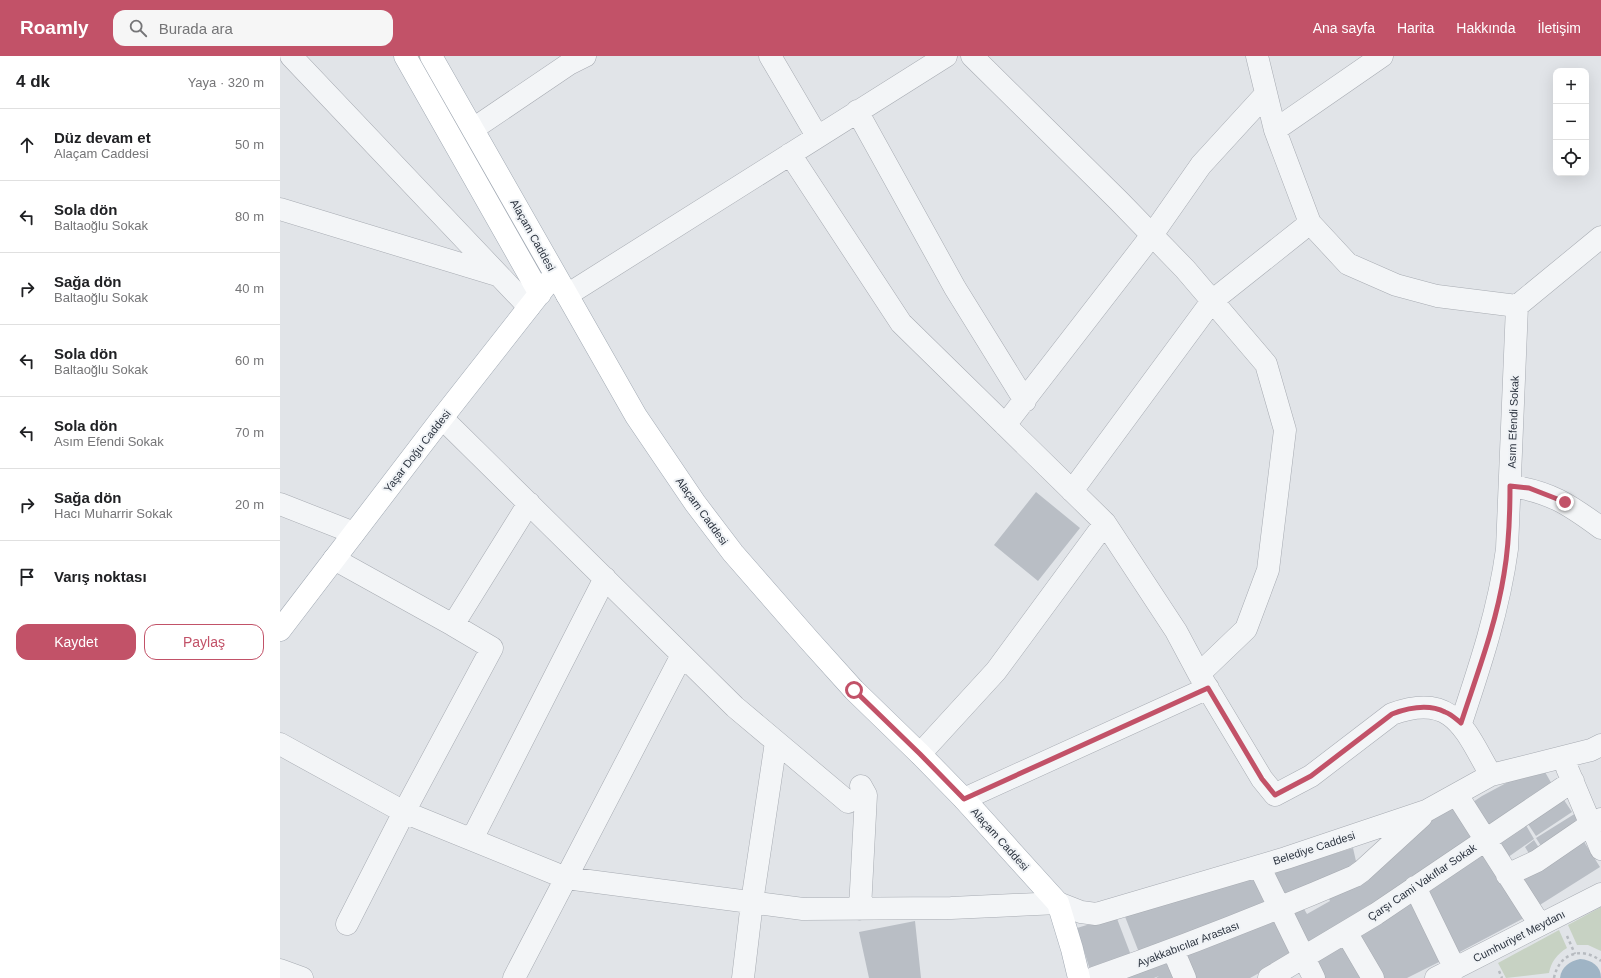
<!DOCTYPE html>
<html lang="tr">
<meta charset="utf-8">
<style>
:root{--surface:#fff;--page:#f6f6f6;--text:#202124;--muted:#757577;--line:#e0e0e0;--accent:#c25268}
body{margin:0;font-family:Arial,sans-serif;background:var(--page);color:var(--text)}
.controls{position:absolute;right:12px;top:12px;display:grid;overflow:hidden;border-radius:8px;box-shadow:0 4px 16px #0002}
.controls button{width:36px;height:36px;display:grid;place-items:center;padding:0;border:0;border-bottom:1px solid var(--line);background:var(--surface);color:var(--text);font:20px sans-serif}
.stop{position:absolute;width:12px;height:12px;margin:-9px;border:3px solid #c25268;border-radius:50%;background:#fff}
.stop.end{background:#c25268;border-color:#fff;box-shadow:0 1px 4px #0008}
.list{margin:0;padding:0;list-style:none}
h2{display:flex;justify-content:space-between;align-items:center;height:52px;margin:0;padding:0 16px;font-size:17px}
h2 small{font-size:13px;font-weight:400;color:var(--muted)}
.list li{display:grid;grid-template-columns:26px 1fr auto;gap:12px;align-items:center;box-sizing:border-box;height:72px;padding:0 16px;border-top:1px solid var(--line)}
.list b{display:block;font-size:15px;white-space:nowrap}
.list p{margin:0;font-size:13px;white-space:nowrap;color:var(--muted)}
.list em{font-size:13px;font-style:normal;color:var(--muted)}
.actions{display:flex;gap:8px;padding:12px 16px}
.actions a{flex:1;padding:9px 0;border:1px solid var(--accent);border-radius:12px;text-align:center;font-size:14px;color:var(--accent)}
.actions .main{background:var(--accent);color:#fff}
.icon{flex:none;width:22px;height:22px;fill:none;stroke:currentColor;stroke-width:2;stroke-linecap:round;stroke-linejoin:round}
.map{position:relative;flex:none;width:1321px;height:922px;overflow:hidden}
header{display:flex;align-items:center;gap:24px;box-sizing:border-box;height:56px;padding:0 20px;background:var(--accent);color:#fff}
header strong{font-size:19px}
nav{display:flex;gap:22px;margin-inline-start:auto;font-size:14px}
.search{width:280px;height:36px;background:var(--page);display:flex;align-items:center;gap:10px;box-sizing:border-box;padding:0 14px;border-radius:12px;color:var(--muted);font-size:15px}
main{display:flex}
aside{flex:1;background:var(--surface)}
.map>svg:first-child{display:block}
.green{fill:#c7d2c3}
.water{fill:#9fb4c5}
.building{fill:#b9bec5}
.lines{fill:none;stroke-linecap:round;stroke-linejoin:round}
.minor-casing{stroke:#a7abb2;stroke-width:23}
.major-casing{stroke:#a1a9b3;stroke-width:23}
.path{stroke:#b7bbc0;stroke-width:2.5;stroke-dasharray:3 3;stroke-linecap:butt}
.minor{stroke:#f3f5f7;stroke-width:22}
.major{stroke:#fff;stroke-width:22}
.route{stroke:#c25268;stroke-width:5}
.labels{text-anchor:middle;stroke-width:4;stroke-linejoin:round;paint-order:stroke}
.street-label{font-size:11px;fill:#2b333f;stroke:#f0f3f6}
</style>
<header>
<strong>Roamly</strong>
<div class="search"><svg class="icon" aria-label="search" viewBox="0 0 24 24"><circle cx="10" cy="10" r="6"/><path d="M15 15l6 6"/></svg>Burada ara</div>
<nav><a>Ana sayfa</a><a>Harita</a><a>Hakkında</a><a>İletişim</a></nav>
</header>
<main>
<aside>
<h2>4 dk<small>Yaya · 320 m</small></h2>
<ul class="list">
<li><svg class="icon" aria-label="ahead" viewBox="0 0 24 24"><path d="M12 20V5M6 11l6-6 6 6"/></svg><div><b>Düz devam et</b><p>Alaçam Caddesi</p></div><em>50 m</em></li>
<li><svg class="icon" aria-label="left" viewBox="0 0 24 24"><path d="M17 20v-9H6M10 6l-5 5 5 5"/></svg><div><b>Sola dön</b><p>Baltaoğlu Sokak</p></div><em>80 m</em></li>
<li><svg class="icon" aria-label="right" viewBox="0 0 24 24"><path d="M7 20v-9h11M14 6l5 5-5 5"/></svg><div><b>Sağa dön</b><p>Baltaoğlu Sokak</p></div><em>40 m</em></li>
<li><svg class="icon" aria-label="left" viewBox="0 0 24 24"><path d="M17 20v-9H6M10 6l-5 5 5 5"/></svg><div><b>Sola dön</b><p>Baltaoğlu Sokak</p></div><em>60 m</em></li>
<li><svg class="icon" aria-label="left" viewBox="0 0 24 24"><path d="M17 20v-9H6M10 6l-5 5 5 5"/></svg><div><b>Sola dön</b><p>Asım Efendi Sokak</p></div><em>70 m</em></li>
<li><svg class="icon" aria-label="right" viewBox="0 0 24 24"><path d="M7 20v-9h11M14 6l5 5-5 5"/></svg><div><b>Sağa dön</b><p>Hacı Muharrir Sokak</p></div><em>20 m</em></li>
<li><svg class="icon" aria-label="arrive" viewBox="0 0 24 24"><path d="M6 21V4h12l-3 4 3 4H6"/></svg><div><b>Varış noktası</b></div></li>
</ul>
<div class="actions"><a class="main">Kaydet</a><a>Paylaş</a></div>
</aside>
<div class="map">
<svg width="1321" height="922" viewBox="0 0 1321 922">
<rect width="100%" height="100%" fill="#e1e4e8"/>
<path class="green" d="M135,0H140L247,184L243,186Z
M1321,851V895L1308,889H1297L1288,869Z
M1279,874L1287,892C1277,898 1271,906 1269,917L1226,922L1218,907Z"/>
<path class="water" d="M1300,903C1312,904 1321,910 1321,922H1280C1281,911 1290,905 1300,903Z"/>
<path class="building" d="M756,436L800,472L758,525L714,489Z
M1265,716L1273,730L1205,775L1187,750L1202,740L1228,726Z
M1280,738L1292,756L1256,780L1244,762Z
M1177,747L1198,780L1026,894L1006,855L1021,848L1027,858L1050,845L1048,841L1158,759Z
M1296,757L1305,769L1265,796L1256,782Z
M1243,764L1254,783L1224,804L1212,786Z
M1301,781L1320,811L1255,852L1236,822Z
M1254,784L1263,798L1253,804L1245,791Z
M1073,792L1078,814L1003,848L989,817Z
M1205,795L1246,861L1174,899L1145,837Z
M980,819L994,850L860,899L844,858Z
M1137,842L1165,903L1127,922H1098L1074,880Z
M998,857L1018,896L970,922H910L899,896Z
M836,860L852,902L811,917L797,872Z
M635,865L641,922H589L579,876Z
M1067,883L1089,922H1043L1032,903Z
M890,899L901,922H876L879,920L874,922H831Z"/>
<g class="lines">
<g class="minor-casing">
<path id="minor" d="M11,0L249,251
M490,0L537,80
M692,0L839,145L905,213L986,308L1005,374L988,514L966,573L919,618
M977,0L995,74L1030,167L1068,208L1116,229L1157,240L1237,250
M577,55L675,232L745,345
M193,73L289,8L305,0
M995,74L1102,0
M510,98L621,267L825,467L896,575L919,618L982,723L995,739L1031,720L1112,658C1174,635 1185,675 1211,719
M0,153L217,219
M287,239L666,0
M1237,250L1321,181
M162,362L455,651L568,746
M725,369L872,179L921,109L985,39
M1230,430C1269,435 1290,449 1321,472
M792,435L932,245L1030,167
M0,448L74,477
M54,503L173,569L212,592L124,756L67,868
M173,569L249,447
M1181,667C1200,610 1219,553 1227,493L1237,250
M0,688L124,756L286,822L523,853L671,852L778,847L801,856L816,858L1006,802L1146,755L1211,719L1311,694L1321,689
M640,698L716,615L825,467
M1287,712L1321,793
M1177,739L1260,869
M684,743L928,632
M192,783L325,522
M979,810L1034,922
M1227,819L1257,805L1311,768L1321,763
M1135,831L1175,913
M580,853L586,739L581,730
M1066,876L1093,922
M893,894L905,922
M0,914L22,922
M234,922L402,599
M463,922L472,846L496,686
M814,922C902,891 989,857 1075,820L1082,815L1141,761
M989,922L1096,858L1293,725
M1156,922L1321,838"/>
</g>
<g class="major-casing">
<path id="major" d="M125,0L260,238
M151,0L356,360L415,447L453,497L529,584L574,634L640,698L684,743L778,847L792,893L799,922
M0,574L162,362L275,218"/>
</g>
<path class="path" d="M1287,880L1295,898
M1219,915L1222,922
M1274,922C1279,897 1302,890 1321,905"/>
<use href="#minor" class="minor"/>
<use href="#major" class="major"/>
</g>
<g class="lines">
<path class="route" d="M574,634L640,698L684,743L928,632L982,723L995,739L1031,720L1112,658C1128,652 1149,648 1165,656C1171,658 1176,663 1181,667C1197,618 1216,569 1224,518C1229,489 1230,459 1230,430L1249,432L1285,446"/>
</g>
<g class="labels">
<g class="street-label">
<text transform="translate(253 179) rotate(61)" y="4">Alaçam Caddesi</text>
<text transform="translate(1233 366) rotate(-88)" y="4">Asım Efendi Sokak</text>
<text transform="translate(137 395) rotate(-52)" y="4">Yaşar Doğu Caddesi</text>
<text transform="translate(422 455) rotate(54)" y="4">Alaçam Caddesi</text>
<text transform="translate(720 783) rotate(48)" y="4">Alaçam Caddesi</text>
<text transform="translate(1034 792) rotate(-18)" y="4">Belediye Caddesi</text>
<text transform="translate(1142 826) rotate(-34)" y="4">Çarşı Cami Vakıflar Sokak</text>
<text transform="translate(1239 880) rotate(-27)" y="4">Cumhuriyet Meydanı</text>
<text transform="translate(908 888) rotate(-21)" y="4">Ayakkabıcılar Arastası</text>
</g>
</g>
</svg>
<div class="controls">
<button>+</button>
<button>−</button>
<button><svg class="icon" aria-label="locate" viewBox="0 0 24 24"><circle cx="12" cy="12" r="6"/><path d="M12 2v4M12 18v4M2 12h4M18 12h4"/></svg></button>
</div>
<div class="stop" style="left:574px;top:634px"></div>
<div class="stop end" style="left:1285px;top:446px"></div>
</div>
</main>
